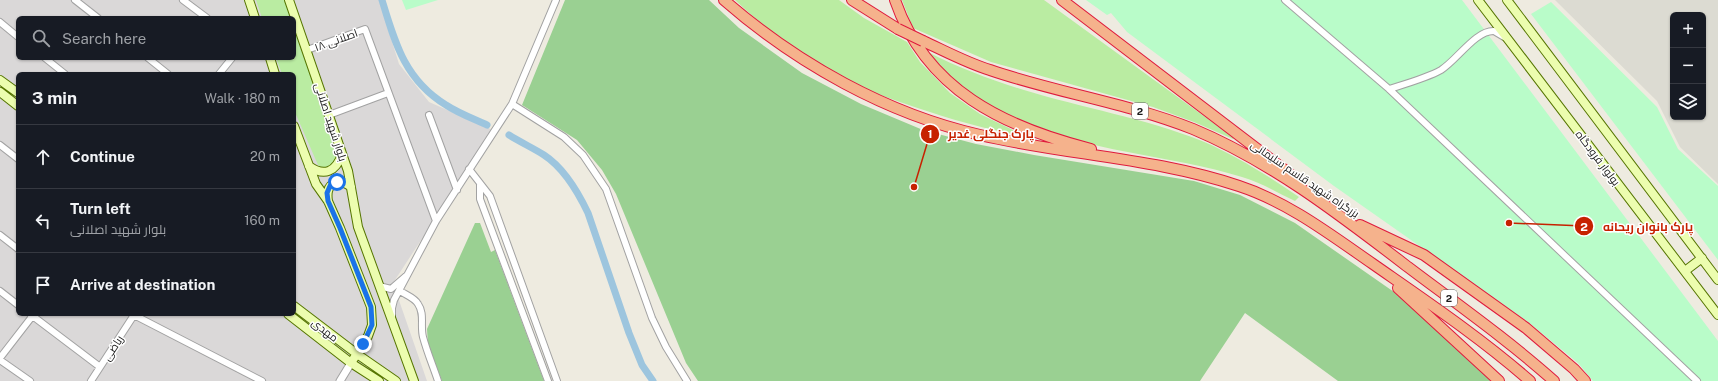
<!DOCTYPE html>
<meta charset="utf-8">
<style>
:root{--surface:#171b24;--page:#20242c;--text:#f1f3f6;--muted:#9ea1a6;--line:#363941}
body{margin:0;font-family:"Public Sans",Cairo,sans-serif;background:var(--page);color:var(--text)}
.controls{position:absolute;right:12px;top:12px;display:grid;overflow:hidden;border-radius:6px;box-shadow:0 1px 3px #0004}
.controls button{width:36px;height:36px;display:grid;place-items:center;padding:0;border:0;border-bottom:1px solid var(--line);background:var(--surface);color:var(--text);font:20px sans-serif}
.stop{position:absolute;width:12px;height:12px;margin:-9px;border:3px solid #1a73e8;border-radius:50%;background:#fff}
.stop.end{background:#1a73e8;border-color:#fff;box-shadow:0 1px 4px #0008}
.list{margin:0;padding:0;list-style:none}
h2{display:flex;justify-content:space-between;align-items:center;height:52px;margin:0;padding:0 16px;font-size:17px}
h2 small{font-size:13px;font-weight:400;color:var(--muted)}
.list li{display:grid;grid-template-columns:26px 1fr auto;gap:12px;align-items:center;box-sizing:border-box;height:64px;padding:0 16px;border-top:1px solid var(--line)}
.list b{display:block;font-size:15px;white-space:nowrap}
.list p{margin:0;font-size:13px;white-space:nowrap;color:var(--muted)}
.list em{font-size:13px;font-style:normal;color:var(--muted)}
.icon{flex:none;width:22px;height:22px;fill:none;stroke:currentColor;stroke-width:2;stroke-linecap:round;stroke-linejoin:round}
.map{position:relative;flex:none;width:1718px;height:381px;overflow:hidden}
.search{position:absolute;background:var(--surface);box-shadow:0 1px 3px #0004;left:16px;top:16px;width:280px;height:44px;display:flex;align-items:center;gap:10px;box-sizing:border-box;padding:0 14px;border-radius:6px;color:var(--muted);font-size:15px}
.panel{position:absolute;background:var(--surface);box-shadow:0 1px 3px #0004;left:16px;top:72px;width:280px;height:244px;border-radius:6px}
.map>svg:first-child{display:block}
.residential{fill:#dad8d8;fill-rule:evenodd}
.airport{fill:#dcdbd2;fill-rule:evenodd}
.grass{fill:#baeca2}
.forest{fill:#9ad092}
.park{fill:#b9fcc9}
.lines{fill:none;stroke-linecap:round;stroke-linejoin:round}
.canal{stroke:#9dc5de;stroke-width:7}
.minor-casing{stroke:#a2a2a2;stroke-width:8}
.tertiary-casing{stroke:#a2a2a2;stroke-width:9}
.secondary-casing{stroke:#557500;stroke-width:10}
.trunk-casing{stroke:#df1a3d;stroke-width:12}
.minor{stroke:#fff;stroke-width:6}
.tertiary{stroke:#fff;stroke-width:7}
.secondary{stroke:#ecfdaf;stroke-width:8}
.trunk{stroke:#f5b28c;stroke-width:10}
.trunk-bridge-casing{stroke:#df1a3d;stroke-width:12;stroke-linecap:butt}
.trunk-bridge{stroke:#f5b28c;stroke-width:10}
.route{stroke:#1a73e8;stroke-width:5}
.labels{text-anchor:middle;stroke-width:3;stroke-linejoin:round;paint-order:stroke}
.shield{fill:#fff;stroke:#5f5f5f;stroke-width:1}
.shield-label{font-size:10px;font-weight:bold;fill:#1b1b1b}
.street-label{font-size:11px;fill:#1b1b1b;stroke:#fff}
.leader{fill:none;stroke:#c72100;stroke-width:1.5}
.callout-dot{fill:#c72100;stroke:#fff;stroke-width:1.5}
.mark-label{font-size:12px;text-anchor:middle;font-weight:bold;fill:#fff}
.callout-label{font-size:12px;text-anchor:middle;font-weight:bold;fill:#c72100;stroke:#fff;stroke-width:3;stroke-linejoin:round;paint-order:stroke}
</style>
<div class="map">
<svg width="1718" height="381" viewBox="0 0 1718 381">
<rect width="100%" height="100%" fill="#eeebe0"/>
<path class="residential" d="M0,0H379L399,64L429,102L493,130L393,283L427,381H0ZM18,18H294V58H18ZM18,74H294V314H18Z"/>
<path class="airport" d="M1555,0H1718V184L1680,147L1657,101ZM1673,15H1703V117H1673Z"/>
<path class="grass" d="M256,0H285L292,18H262Z
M735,0H839L864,18L907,42L920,62L950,93L980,114L1013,130L1012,134C973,126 937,115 900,102C889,98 877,94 866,89C818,66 773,36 735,0Z
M902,0H1044L1234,138L1233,139L1194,122L1153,107L991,62L913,28Z
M294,25L320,98L336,157L335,163L324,169L318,165L294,110V74H282L276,58H294Z
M928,52C959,68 991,80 1024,90C1083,108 1144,118 1202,141C1237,156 1268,176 1299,197L1295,201C1278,193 1260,182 1242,177C1147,148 1039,152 959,85C948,76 938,63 928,52Z"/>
<path class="forest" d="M565,0H709L739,28L802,73L861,104L923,130L976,144L1034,155L1194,181L1240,195L1295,223L1394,292L1494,381H1338L1245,313L1200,381H698L686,363L616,194L602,170L577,140L522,105Z
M475,223H480L491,252L495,250L544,381H442L428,345L427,329Z"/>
<path class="park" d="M402,0H438L406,10Z
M1086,0H1462L1718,341V381H1593L1578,363L1528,322L1334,186L1127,32L1111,13L1107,15Z
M1551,2L1657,107L1678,149L1718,186V260L1531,14Z"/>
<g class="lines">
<path class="canal" d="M382,0C395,43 405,80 446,105C458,113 474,119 487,125
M509,135C520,142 533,148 544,155C564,168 578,192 588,213L629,333L642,365L653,381"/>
<g class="minor-casing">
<path id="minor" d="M75,0L98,18
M183,0L207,18
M1285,0L1389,89L1697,381
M0,22L18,37
M307,50L365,29L436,221
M45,58L65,74
M148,58L168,74
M219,74L232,58
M1389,89C1405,84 1427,78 1441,70C1457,60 1476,30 1494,31L1504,37
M512,104L564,137L583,155L606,189L652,318L666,347L687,381
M329,115L388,93
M429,115L457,190
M0,145L18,159
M469,169L490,196L557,381
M480,185V199L548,381
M0,235L18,249
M379,286L391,289L406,276
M0,291L18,305
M400,291C406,295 415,298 418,304C425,314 420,325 423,337C427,352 433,366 438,381
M30,314L100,367
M132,314L262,381
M392,316V308L394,300L436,221L512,104L556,0
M0,358L34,314
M0,360L30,381
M91,381L134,315"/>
</g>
<g class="tertiary-casing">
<path id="tertiary" d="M340,381L351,363"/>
</g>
<g class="secondary-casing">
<path id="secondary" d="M249,0L255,18
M289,0L348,171L358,227L414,381
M1478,0L1718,315
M1507,0L1718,280
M270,58L275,74
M0,80L18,93
M0,92L18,106
M294,126L316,184L328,201L340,228L371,307L372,325L368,336L351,363
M309,166C324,177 336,172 342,154
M328,201C325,183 338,177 351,187
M1685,271L1702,258
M294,306L357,354L396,381
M288,314L351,363L379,381"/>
</g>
<g class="trunk-casing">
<path id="trunk" d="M724,0C796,63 887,114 980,135C1066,155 1156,158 1239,186C1288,202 1331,235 1373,264C1426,301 1481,338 1530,381
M852,0L898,29
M895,0C926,90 1004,127 1091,149
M1062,0L1299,181
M923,41C945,51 967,63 990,70C1057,93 1128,103 1193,129C1272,162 1340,215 1408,267C1457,304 1508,340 1554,381
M1360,225L1424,255L1526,328L1574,369L1585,381
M1398,288L1499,381"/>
</g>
<use href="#minor" class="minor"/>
<use href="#tertiary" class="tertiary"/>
<use href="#secondary" class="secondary"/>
<use href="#trunk" class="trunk"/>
<g class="trunk-bridge-casing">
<path id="trunk-bridge" d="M898,29L923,41"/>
</g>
<use href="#trunk-bridge" class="trunk-bridge"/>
</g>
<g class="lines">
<path class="route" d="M337,182L330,186L327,193L328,201L340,228L371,307L372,325L363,344"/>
</g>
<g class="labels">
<g class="shield">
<rect x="1132" y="103" width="16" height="16" rx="3"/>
<rect x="1441" y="290" width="16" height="16" rx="3"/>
</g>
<g class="shield-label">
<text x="1140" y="115">2</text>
<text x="1449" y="302">2</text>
</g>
<g class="street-label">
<text transform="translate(336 40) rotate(-20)" y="4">اصلانی ۱۸</text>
<text transform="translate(331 122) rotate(72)" y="4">بلوار شهید اصلانی</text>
<text transform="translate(1598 158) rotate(53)" y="4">بولوار فرودگاه</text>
<text transform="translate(1305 179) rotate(34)" y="4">بزرگراه شهید قاسم سلیمانی</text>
<text transform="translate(325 330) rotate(38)" y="4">مهدی</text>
<text transform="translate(113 348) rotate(-57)" y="4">ریاضی</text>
</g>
</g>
<path class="leader" d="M914 187L930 134M1509 223L1584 226"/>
<g class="callout-dot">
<circle cx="914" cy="187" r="4"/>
<circle cx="1509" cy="223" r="4"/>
<circle cx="930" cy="134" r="10"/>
<circle cx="1584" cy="226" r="10"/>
</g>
<g class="mark-label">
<text x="930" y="138">1</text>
<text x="1584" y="231">2</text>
</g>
<g class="callout-label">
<text x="991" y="138">پارک جنگلی غدیر</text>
<text x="1648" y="231">پارک بانوان ریحانه</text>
</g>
</svg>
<div class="controls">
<button>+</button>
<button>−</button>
<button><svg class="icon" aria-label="layers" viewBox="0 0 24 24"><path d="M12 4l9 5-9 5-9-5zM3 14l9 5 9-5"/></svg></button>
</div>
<div class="stop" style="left:337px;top:182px"></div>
<div class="stop end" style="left:363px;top:344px"></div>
<div class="search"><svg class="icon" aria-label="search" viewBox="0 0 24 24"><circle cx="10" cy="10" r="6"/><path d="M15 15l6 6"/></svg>Search here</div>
<section class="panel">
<h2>3 min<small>Walk · 180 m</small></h2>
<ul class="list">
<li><svg class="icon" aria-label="ahead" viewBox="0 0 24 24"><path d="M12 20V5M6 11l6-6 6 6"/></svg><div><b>Continue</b></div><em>20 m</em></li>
<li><svg class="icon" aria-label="left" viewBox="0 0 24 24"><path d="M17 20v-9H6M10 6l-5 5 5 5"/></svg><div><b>Turn left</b><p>بلوار شهید اصلانی</p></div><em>160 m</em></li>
<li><svg class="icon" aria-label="arrive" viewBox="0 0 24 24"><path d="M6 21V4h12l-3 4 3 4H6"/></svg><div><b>Arrive at destination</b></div></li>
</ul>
</section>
</div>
